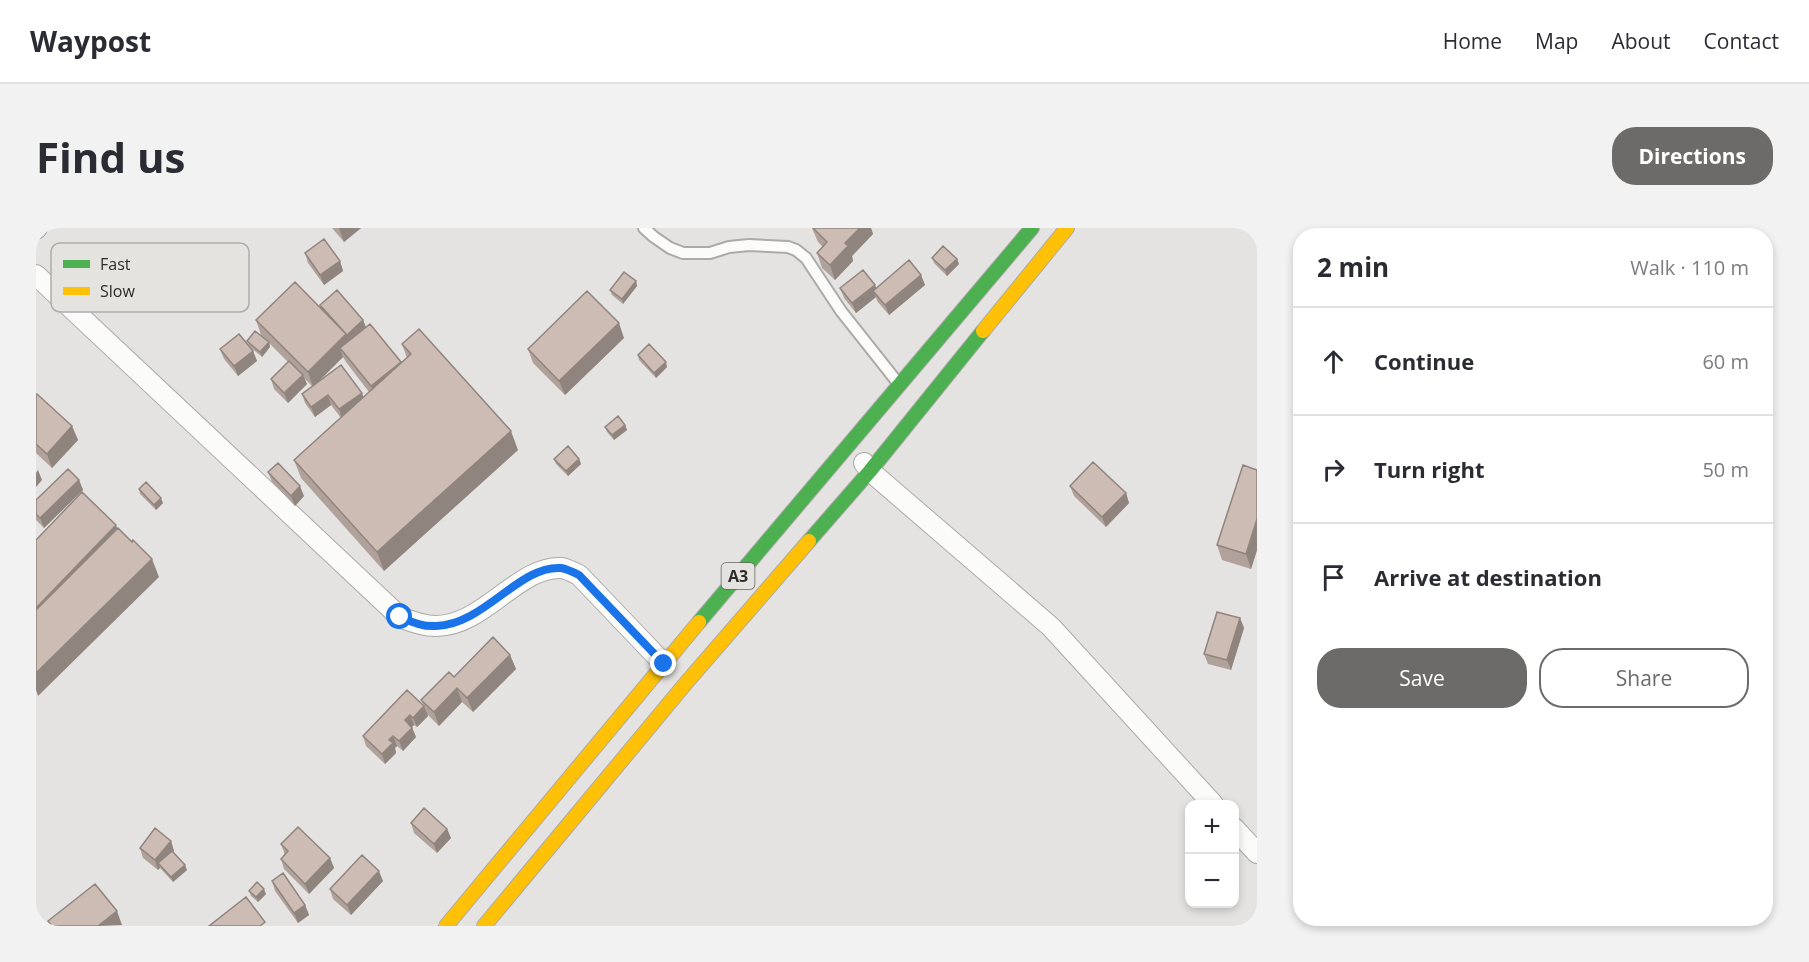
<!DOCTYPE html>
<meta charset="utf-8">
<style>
:root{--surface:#fff;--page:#f2f2f3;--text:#2b2b33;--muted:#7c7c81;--line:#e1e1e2;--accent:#6c6b6a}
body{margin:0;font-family:"Open Sans",sans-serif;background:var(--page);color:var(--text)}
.controls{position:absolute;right:18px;bottom:18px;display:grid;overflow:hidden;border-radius:12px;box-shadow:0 3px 9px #0003}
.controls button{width:54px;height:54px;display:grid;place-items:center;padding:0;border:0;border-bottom:2px solid var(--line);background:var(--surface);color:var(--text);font:30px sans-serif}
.stop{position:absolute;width:18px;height:18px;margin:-14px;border:4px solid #1a73e8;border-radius:50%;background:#fff}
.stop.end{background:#1a73e8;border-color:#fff;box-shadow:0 2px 6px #0008}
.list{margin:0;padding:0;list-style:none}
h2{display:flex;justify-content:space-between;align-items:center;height:78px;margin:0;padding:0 24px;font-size:26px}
h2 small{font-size:20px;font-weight:400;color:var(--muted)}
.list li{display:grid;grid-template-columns:39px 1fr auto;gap:18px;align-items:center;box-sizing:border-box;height:108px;padding:0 24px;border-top:2px solid var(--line)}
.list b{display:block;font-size:22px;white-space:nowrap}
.list em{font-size:20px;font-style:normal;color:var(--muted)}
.actions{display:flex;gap:12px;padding:18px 24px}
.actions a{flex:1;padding:14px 0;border:2px solid var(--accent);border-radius:24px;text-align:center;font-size:21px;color:var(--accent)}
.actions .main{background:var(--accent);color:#fff}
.icon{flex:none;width:33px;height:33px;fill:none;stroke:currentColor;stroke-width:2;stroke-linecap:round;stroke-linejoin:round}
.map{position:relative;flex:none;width:1221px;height:698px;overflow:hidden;border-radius:24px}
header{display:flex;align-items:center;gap:36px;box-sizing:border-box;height:84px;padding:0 30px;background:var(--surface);border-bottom:2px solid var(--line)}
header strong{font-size:28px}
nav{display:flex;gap:33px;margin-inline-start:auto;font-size:21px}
.intro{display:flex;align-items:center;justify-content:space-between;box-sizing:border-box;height:144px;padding:0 36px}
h1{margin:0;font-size:42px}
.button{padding:15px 27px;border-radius:24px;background:var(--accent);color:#fff;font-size:21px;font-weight:700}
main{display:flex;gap:36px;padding:0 36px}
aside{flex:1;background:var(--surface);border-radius:24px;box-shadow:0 3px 9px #0003}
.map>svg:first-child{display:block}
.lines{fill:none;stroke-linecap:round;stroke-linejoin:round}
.lane-casing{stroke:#abaaa9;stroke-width:14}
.street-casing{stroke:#abaaa9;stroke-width:22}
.fast-casing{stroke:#abaaa9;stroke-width:16}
.slow-casing{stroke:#abaaa9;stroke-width:16}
.lane{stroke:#fbfbfa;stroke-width:10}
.street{stroke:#fbfbfa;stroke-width:20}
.fast{stroke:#4caf50;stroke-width:14}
.slow{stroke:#ffc107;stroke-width:14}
.wall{fill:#b0a29b;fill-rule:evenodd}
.shaded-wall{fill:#90847e}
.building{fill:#cdbcb4;stroke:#90847e;stroke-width:1.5}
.route{stroke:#1a73e8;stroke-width:8}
.labels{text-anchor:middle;stroke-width:4.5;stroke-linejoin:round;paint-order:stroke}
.shield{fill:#e5e3e0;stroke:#646261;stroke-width:1.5}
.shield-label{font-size:16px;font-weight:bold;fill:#2c2b2a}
.key{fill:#e5e3e0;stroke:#aeaca9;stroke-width:1.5}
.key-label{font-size:16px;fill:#2c2b2a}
</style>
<header>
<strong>Waypost</strong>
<nav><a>Home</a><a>Map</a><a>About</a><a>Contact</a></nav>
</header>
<div class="intro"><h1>Find us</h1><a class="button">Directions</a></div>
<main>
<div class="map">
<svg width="1221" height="698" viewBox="0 0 1221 698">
<rect width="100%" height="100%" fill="#e4e3e1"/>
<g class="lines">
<g class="lane-casing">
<path id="lane" d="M608,0L618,9L634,20L647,25H674L693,19L713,17L752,19L760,22L770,30L805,83L862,155"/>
</g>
<g class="street-casing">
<path id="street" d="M0,1L1,0
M0,47L364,389C376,394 387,398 400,398C448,398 483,337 526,340C531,341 537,344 543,347L628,436
M828,235L834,243L1015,399L1177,576
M1198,600L1221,625"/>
</g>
<g class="fast-casing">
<path id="fast" d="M773,313L834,243L947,103
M663,394L996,0"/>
</g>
<g class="slow-casing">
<path id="slow" d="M947,103L1031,0
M410,698L663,394
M448,698L650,455L773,313"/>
</g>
<use href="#lane" class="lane"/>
<use href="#street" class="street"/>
<use href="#fast" class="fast"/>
<use href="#slow" class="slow"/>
</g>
<path class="wall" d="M296,0H325L308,14Z
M776,0H835L837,6L816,28L817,33L799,52L786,40L781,25L787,19L782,14Z
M269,25L304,33L307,43L288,57L272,35Z
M896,30L921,31L923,36L911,48L898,35Z
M885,47L889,57L853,87L841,73L840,69L820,85L808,70L804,60H840Z
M600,53L601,58L587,76L576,67L574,62Z
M211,65L195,83L187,76L185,71Z
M284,77L327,92L330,99L366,135L371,130L366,116L482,222L348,343L265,250L258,232L305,190L295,177L279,189L269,175L266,166L276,158L268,150L271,156L252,175L238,161L235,151L252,134L225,107L220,92L286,81ZM307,129L310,134L333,164L327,169L326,165L281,155Z
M588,110L529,167L497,135L492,121Z
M211,113L233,114L234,119L226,129L213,118L217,123L221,133L202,148L188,131L184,121L213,117Z
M602,127L631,139L620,150L603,132Z
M0,167L36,198L42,212L16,240L0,225Z
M589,197L591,202L578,212L571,204L569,199Z
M518,231H543L545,236L532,248L520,236Z
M1221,242V322L1215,341L1186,332L1181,317Z
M232,244L268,268L259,278L236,254Z
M43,252L47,262L8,300L0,292V272Z
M1034,258L1090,265L1093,275L1070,299L1038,268Z
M103,261L127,275L120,282L104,266Z
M1204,390L1208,400L1195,442L1172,436L1168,426Z
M474,427L480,441L437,484L426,474L403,498L391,486L392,488L381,499L378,497L376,499L380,509L367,523L361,518L359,520L360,525L349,536L330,518L327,508L388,478L385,472L418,449Z
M375,595L411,601L415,610L401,625L378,605Z
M135,613L138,623L137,624L151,642L137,654L124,640L122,642L107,630L104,620Z
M245,616L294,630L298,640L273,666L248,641L245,631L249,627Z
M236,653L269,677L273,687L262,695L239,663Z
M347,653L315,687L297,671L294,661Z
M213,663L230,666L222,674L215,668Z"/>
<path class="shaded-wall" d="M303,0H325L308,14Z
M824,0H835L837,6L816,28L817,33L799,52L794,37L809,15Z
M921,31L923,36L911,48L909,42Z
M304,33L307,43L288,57L284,47Z
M885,47L889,57L853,87L849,77Z
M600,53L601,58L587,76L586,71Z
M839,57L843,67L837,63L840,69L820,85L816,75Z
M209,60L211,65L195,83L193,78Z
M327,92L331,102L304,120L307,129L277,159L272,144L310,106Z
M583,95L588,110L529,167L523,153Z
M233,114L234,119L226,129L224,124Z
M217,123L221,133L202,148L198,138Z
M365,134L370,148L341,173L335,158Z
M630,134L631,139L620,150L618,145Z
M267,147L271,156L252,175L248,165Z
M326,165L329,175L306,191L303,181Z
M292,167L295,177L279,189L275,179Z
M589,197L591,202L578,212L576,207Z
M36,198L42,212L16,240L11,226Z
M475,203L482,222L348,343L341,324Z
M543,231L545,236L532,248L530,243Z
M2,242L6,252L0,259V245Z
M43,252L47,262L8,300L4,290Z
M264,258L268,268L259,278L255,268Z
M1090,265L1093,275L1070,299L1066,289Z
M125,270L127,275L120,282L118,277Z
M1221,291V322L1215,341L1210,326Z
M80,297L87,315L0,406V380Z
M116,331L123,349L2,468L0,462V445Z
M1204,390L1208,400L1195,442L1191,432Z
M474,427L480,441L437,484L431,470Z
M421,460L426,474L403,498L398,484Z
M388,478L392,488L381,499L377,490Z
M374,487L378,497L372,502L369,492Z
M376,500L380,509L367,523L363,513Z
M357,508L361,518L359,520L360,525L349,536L346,526L353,512Z
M411,601L415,610L401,625L398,616Z
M135,613L138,623L126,638L122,635L124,640L122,642L119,632Z
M294,630L298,640L273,666L269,656Z
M149,637L151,642L137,654L135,649Z
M343,643L347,653L315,687L311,677Z
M228,661L230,666L222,674L220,669Z
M269,677L273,687L262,695L258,685Z
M81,683L86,697L62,698Z"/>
<path class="building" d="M777,0H824L809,15L812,18L794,37L781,25L791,14Z
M288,11L304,33L284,47L269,25Z
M907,18L921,31L909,42L896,30Z
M873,32L885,47L849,77L837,63Z
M827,42L839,57L816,75L804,60Z
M588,44L600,53L586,71L574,62Z
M259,54L310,106L272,144L220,92Z
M301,62L327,92L311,107L284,77Z
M551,63L583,95L523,153L492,121Z
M334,96L365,134L335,158L304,120Z
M383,101L475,203L341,324L258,232L375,126L366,116Z
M219,103L233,114L224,124L211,113Z
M203,106L217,123L198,138L184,121Z
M613,116L630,134L618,145L602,127Z
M253,133L267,147L248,165L235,151Z
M305,137L326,165L303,181L292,167L275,179L266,166Z
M1,166L36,198L11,226L0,216V167Z
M582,188L589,197L576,207L569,199Z
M532,218L543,231L530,243L518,231Z
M1057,234L1090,265L1066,289L1034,258Z
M242,235L264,258L255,268L232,244Z
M1207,237L1221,242V291L1210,326L1181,317Z
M32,241L43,252L4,290L0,286V272Z
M110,254L125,270L118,277L103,261Z
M46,264L80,297L0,380V312Z
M82,300L96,314L97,312L116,331L0,445V382Z
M1181,384L1204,390L1191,432L1168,426Z
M457,409L474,427L431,470L421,460L398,484L385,472L413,444L418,449Z
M371,462L388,478L377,490L374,487L369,492L376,500L363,513L357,508L353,512L357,515L346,526L327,508Z
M388,580L411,601L398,616L375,595Z
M262,599L294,630L269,656L245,631L252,623L245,616Z
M119,600L135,613L119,632L104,620Z
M136,623L149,637L135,649L122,635Z
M326,627L343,643L311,677L294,661Z
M247,645L269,677L258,685L236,653Z
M221,654L228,661L220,669L213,663Z
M59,656L81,683L62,698H16L12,693Z
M210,669L229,694L224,698H173Z"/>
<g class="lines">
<path class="route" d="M364,389C376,394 387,399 400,398C448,397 483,337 525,340C531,341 537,344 543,347L628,436"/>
</g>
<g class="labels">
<rect class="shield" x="685.5" y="335" width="33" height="26" rx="4.5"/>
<g class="shield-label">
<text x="702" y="354">A3</text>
</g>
</g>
<rect x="15" y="15" width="198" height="69" rx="9" class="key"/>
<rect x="27" y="32" width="27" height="8" fill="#4caf50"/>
<rect x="27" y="59" width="27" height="8" fill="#ffc107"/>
<g class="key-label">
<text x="64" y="42">Fast</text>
<text x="64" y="69">Slow</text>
</g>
</svg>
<div class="controls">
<button>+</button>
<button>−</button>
</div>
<div class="stop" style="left:364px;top:389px"></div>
<div class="stop end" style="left:628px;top:436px"></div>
</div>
<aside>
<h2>2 min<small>Walk · 110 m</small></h2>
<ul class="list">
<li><svg class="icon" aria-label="ahead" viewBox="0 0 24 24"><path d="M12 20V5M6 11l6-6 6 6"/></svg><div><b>Continue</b></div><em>60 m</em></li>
<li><svg class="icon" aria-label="right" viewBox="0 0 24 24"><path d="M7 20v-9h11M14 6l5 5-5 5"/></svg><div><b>Turn right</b></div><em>50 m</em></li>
<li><svg class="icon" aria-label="arrive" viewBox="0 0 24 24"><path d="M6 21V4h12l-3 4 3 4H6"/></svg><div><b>Arrive at destination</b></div></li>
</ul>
<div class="actions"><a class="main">Save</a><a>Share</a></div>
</aside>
</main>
